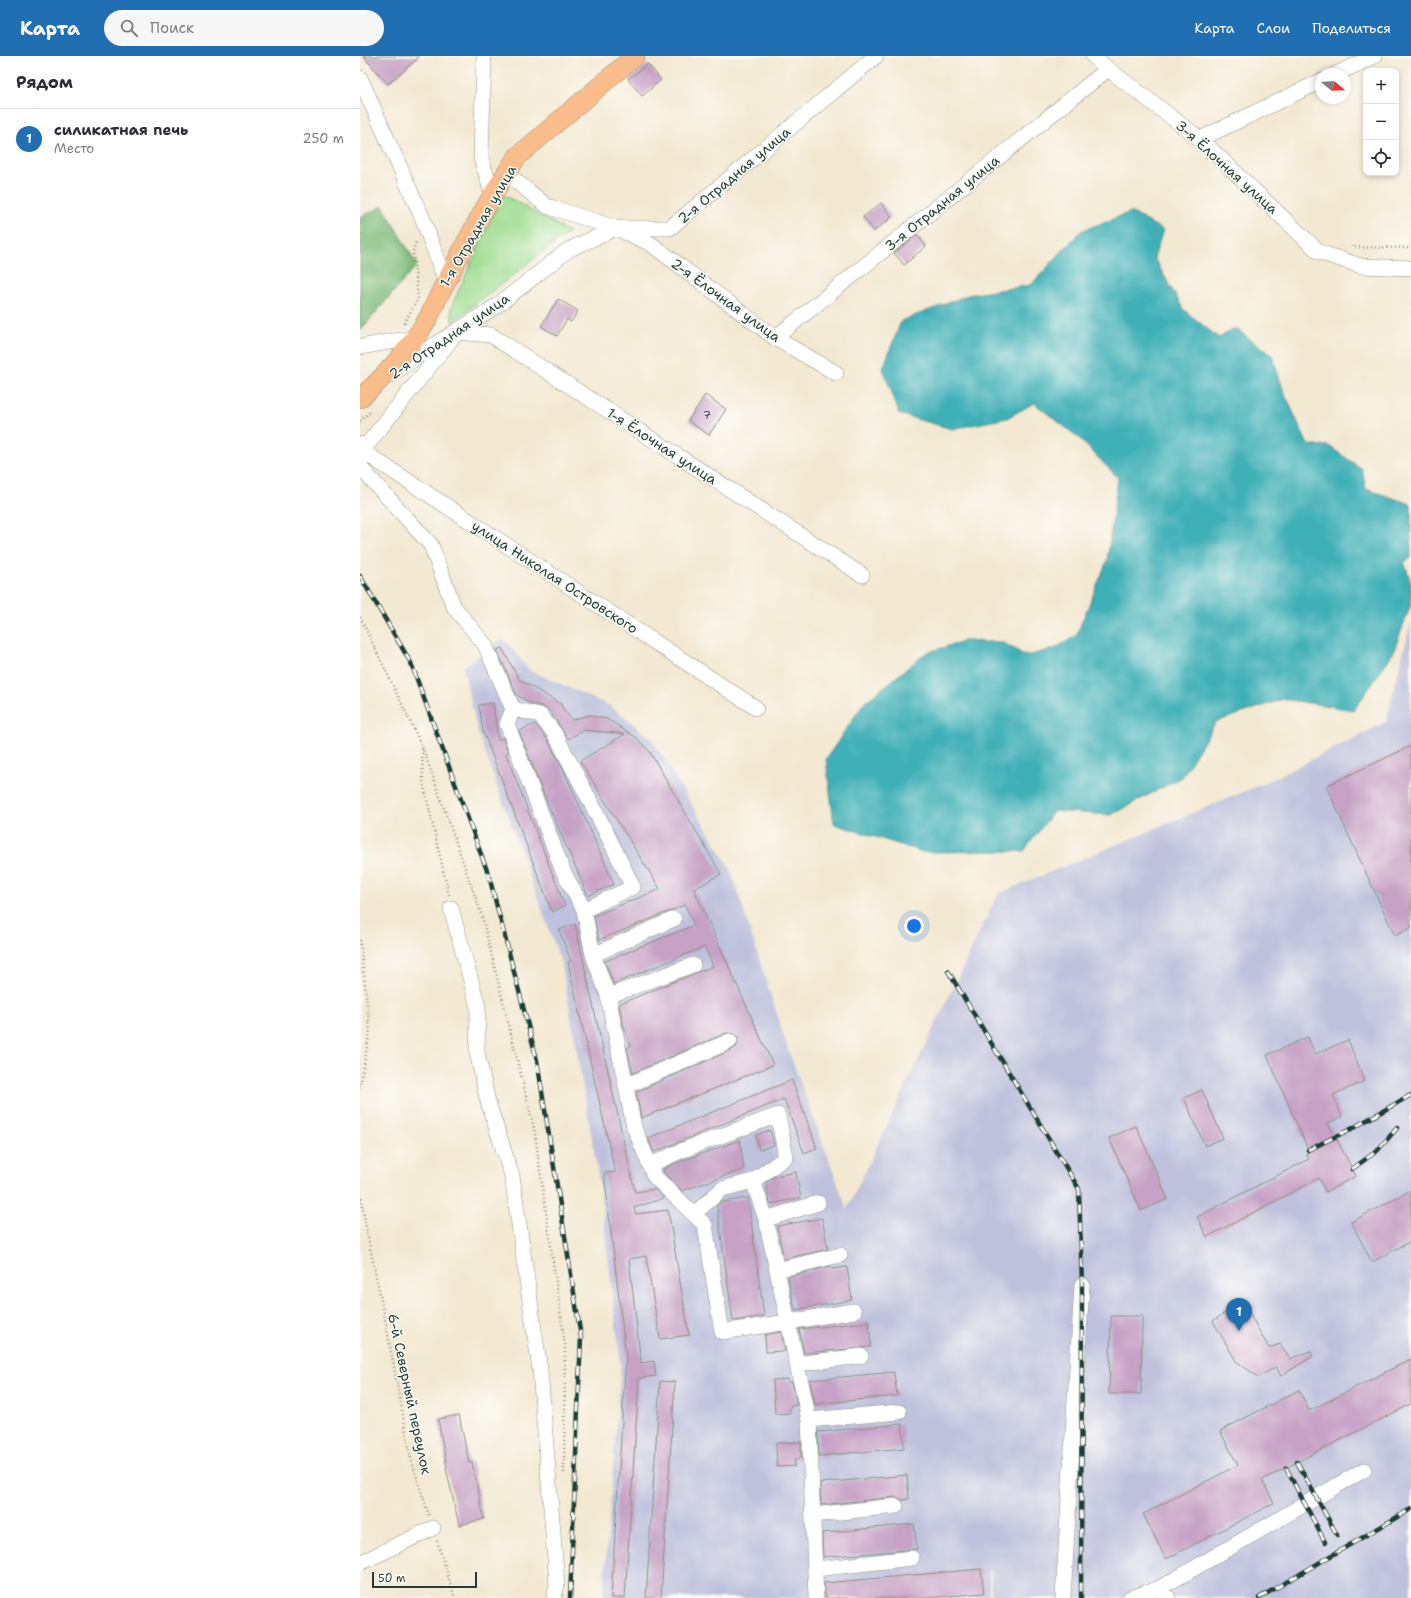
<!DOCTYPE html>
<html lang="ru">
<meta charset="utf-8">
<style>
:root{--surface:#fff;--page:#f7f7f7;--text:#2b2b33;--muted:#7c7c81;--line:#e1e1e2;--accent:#1f6fb2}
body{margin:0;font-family:"Shantell Sans",sans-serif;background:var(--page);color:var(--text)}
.controls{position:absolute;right:12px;top:12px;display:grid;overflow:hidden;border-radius:8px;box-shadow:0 2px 6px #0003}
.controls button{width:36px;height:36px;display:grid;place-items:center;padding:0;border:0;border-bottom:1px solid var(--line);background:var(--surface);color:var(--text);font:20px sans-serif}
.compass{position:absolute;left:955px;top:12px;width:36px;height:36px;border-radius:50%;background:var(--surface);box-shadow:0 2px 6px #0003;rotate:109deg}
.scale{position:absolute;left:12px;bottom:10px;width:105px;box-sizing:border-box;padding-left:4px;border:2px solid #1f3d34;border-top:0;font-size:11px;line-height:14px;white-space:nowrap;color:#1f3d34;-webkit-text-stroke:3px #fdfcf7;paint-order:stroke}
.you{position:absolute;left:554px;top:870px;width:14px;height:14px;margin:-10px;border:3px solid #fff;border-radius:50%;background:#1a73e8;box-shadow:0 0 0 6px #1a73e833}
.badge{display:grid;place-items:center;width:26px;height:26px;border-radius:50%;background:var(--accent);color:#fff;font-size:13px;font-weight:700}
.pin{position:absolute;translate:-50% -33px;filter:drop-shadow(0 1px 2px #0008)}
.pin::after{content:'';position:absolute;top:21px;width:14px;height:12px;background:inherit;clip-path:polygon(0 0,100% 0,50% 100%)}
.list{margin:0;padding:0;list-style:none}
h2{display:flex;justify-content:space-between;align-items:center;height:52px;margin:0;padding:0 16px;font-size:17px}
h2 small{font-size:13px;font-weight:400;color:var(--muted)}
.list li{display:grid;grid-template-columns:26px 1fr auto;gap:12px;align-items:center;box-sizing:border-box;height:60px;padding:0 16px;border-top:1px solid var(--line)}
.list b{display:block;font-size:15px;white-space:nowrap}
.list p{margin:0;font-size:13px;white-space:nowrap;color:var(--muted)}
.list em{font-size:13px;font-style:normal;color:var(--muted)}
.icon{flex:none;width:22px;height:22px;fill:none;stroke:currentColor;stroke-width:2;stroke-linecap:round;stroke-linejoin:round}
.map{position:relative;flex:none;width:1051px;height:1542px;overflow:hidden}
header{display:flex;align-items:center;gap:24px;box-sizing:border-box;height:56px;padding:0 20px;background:var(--accent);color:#fff}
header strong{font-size:19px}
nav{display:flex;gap:22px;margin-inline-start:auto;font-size:14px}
.search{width:280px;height:36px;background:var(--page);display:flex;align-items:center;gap:10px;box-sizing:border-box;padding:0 14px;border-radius:22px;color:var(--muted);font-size:15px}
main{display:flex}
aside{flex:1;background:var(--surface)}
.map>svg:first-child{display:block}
.industrial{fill:#bfc2dd}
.green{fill:#a0dd92;stroke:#608d63}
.forest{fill:#80bc7c;stroke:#507c58}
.water{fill:#40b0b7;stroke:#307676}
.building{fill:#c6a0c5}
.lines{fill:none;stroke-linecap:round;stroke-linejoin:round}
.minor-casing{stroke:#899282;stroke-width:16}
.major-casing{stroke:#899282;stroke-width:20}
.path{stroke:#899282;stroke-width:2.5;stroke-dasharray:1 3;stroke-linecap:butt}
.minor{stroke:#fff;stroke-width:15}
.major{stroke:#fabc8b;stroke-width:19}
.rail-casing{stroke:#1f3d34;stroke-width:4.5}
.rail{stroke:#fdfcf7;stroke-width:3;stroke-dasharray:9;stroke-linecap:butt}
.labels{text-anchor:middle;stroke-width:3;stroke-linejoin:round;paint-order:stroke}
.number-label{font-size:12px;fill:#495658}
.street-label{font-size:14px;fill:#1f3d34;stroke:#fdfcf7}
</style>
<header>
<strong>Карта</strong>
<div class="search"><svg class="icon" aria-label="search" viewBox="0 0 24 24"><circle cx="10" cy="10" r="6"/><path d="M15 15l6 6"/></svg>Поиск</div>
<nav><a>Карта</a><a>Слои</a><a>Поделиться</a></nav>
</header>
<main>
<aside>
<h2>Рядом<small></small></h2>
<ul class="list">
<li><span class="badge">1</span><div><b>силикатная печь</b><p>Место</p></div><em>250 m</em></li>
</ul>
</aside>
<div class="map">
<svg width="1051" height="1542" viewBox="0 0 1051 1542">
<rect width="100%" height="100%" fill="#fdfcf7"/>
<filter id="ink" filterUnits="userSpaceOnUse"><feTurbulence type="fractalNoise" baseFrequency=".025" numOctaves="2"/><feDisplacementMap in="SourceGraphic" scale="8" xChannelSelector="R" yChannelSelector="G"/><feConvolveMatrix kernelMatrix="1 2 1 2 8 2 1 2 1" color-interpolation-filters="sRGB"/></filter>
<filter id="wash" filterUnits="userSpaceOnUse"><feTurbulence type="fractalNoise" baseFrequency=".012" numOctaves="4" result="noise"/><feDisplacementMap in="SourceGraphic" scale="16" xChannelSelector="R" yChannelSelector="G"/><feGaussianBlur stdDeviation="0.9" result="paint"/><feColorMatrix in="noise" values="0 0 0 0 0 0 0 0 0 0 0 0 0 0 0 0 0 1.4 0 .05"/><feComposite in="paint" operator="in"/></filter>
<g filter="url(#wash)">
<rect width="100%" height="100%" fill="#f3e8d1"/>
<path class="industrial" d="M1051,566V1542H631V1513L629,1514V1542H243L261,1309L239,1124L202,909L118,677L103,611L140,584L147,586L169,614L250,650L292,683L370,812L429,996L487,1153L638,838L907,726L1026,666Z"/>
<path class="green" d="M143,138L209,176L92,266L91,251Z"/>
<path class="forest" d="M23,150L57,209L0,275V161Z"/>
<path class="water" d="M771,156L803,174L794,202L824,254L859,282L875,272L912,299L924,336L948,389L969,390L1002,413L1006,433L1051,448V502L1044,506L1051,526V548L1033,597L994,654L923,643L856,666L822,721L751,759L694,755L664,795L563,796L474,768L466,703L503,648L566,597L603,585L642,586L666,600L694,593L716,580L747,505L758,422L718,381L674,347L647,362L592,373L539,358L523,312L541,265L608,239L671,229L721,175Z"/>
<g id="blocks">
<path class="building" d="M3,0H60L28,28Z
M288,8L301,24L282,40L268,23Z
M521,147L532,161L514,175L503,161Z
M557,179L566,190L544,209L534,197Z
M198,243L218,255L211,266L207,263L197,280L181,270Z
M345,339L366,353L349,379L328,365Z
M142,592L159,623L202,649L201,650L212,664L229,659L247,663L277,682L290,696L361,818L334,833L413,1009L281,1062L276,1036L374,993L377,990L378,982L375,978L366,977L273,1017L267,992L271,990L264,972L259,948L353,910L344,891L253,928L245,905L334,869L325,849L239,884L234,860L300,833L220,705L265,678L224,674L221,677L220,676L208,683L190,655L182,650L172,648L157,639L137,594Z
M133,647L138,684L143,682L148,697L146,698L205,850L192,856L123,675L119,649Z
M175,668L187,683L204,715L254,828L228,840L184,739L159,675Z
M1051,690V872L1035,880L966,730Z
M215,868L275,1136L294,1133L304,1142L274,1152L276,1158L308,1154L329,1279L300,1283L286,1200L269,1203L281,1307L294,1305L296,1320L279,1322L265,1542H251L266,1301L244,1117L255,1116L208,906L211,905L199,874Z
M948,981L955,998L988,984L1005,1025L973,1039L982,1061L968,1067L996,1120L966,1136L959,1122L847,1181L837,1161L949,1103L946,1098L949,1096L907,999Z
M432,1024L457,1092L444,1097L424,1043L294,1096L288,1082Z
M842,1034L863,1082L845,1090L824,1042Z
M776,1070L808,1143L781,1155L749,1082Z
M410,1074L414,1089L399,1094L396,1079Z
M380,1084L384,1113L322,1135L304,1117L303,1113L319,1106Z
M436,1116L441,1142L410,1148L406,1127L415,1120Z
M1051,1134V1185L1012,1206L991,1166Z
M388,1142L404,1260L373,1265L357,1150L361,1146Z
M462,1162L468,1193L424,1203L417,1170Z
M471,1210L472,1213L487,1211L492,1244L435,1254L428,1221Z
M882,1245L909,1292L920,1288L930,1303L950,1295L953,1300L921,1320L916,1311L898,1321L876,1305L853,1265Z
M751,1260H782L781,1338H749Z
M509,1266L511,1291L444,1297L439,1273Z
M421,1276L425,1295L406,1296L405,1279Z
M1051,1303V1348L902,1424L914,1447L806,1503L783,1458L878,1409L860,1375L939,1334L949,1355Z
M534,1316L537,1340L455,1348L450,1324Z
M428,1323V1326H432L437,1349L430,1350V1357L415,1358L413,1324Z
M300,1325L315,1326L301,1542H286Z
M99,1359L109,1407L112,1406L124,1463L99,1469L86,1412H87L78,1363Z
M542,1368L544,1392L459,1400L458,1376Z
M441,1386V1402L434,1403L435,1410L417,1411L416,1387Z
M547,1419L549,1443L543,1444L535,1441L461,1449L460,1427Z
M554,1468L557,1493L463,1501L462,1477Z
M621,1513L624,1537L568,1542H465L464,1527Z"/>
</g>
</g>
<g filter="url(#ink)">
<use href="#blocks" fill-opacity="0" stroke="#899282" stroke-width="1"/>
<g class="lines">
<g class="minor-casing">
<path id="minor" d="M124,0L121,102L133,140
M733,0L748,13L840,83L959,196L1001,210L1051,212
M976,18L1015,0
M0,22L62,161L86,226
M840,83L961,25
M146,117L187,150L256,172L291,188L415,282L476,317
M415,282L748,13
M0,291L34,285L53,283
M30,319L71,291L138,249L208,194L256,172H310L516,0
M0,388L2,395L396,652
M153,653L180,659L195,678L239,762L273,831L224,854
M91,852L118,951L117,996L128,1046L152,1120L180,1314L197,1528L194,1542
M233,899L314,863
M248,940L333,909
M266,1030L370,985
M290,1109L323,1094L418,1059L426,1101L393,1125
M334,1158L362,1133L393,1125L406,1163L428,1266L494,1255
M406,1163L458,1147
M417,1214L480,1199
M437,1308L501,1300
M449,1364L539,1356
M453,1459L536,1450
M0,1507L73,1472
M456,1513L552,1502
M800,1532L1004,1414
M456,1542L449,1364L428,1266L362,1276L345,1169L294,1120L274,1071L248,940L233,899L224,854L203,815L147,668L153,653L125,589L94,551L71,489L0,411L2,395L97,276L131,279L502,519
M703,1542L722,1229
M770,1542L800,1532L808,1542"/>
</g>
<g class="major-casing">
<path id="major" d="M0,342C22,324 53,289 67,264C74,251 79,238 86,226C108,183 130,139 158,100L275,0"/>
</g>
<path class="path" d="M991,191L1051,192
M44,267L58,243L53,196L56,186
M0,365L10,356
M0,561L62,690L122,860L174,1072L205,1289L204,1417
M62,693L63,726L89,839
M0,884L10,974L0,1031
M0,1134L7,1177L24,1258L51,1403L69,1460
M77,1485L95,1542"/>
<use href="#minor" class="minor"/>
<use href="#major" class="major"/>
<g class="rail-casing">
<path id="rail" d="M0,520L51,607L129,820L177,1004L221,1281L210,1542
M588,915L719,1133L722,1229L721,1542
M948,1094L993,1072L1051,1039
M992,1113L1017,1095L1037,1072
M937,1406L977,1479
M926,1412L965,1486
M899,1542L1051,1453"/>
</g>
<use href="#rail" class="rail"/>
</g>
</g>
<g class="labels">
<g class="number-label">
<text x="347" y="363">7</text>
</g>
<g class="street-label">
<text transform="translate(867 111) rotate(42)" y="5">3-я Ёлочная улица</text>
<text transform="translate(374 119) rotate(-40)" y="5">2-я Отрадная улица</text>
<text transform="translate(582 147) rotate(-39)" y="5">3-я Отрадная улица</text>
<text transform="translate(118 170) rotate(-60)" y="5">1-я Отрадная улица</text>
<text transform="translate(366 244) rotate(36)" y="5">2-я Ёлочная улица</text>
<text transform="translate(89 280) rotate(-34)" y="5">2-я Отрадная улица</text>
<text transform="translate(302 390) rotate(33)" y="5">1-я Ёлочная улица</text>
<text transform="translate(195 521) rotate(33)" y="5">улица Николая Островского</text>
<text transform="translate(50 1338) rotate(78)" y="5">6-й Северный переулок</text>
</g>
</g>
</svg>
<div class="controls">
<button>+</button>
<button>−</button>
<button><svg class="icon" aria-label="locate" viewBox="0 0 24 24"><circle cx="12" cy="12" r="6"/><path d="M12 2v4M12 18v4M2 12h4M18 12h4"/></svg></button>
</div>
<svg class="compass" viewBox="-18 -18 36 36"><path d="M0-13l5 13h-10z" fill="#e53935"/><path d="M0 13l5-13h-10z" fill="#7c7c81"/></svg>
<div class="scale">50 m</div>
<div class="you"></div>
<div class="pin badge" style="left:879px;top:1275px">1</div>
</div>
</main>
